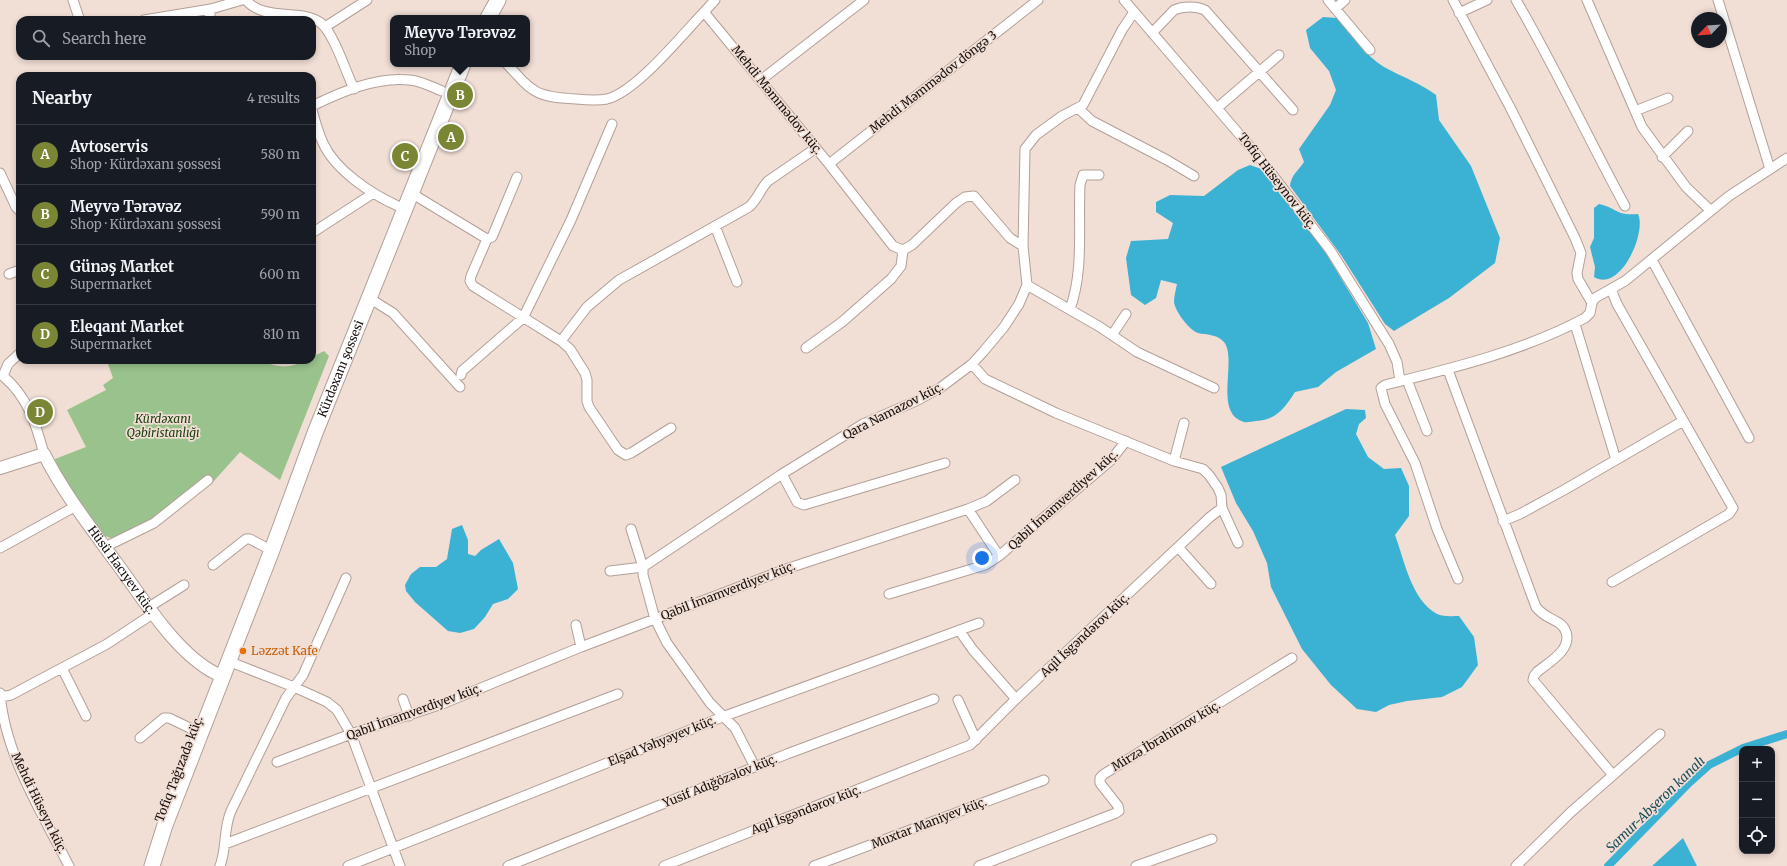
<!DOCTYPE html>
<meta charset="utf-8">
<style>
:root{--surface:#171b24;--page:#20242c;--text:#f1f3f6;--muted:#9ea1a6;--line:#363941;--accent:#7b8634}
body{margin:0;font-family:Merriweather,serif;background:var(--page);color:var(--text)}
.controls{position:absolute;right:12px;bottom:12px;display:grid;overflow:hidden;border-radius:8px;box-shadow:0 2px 6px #0003}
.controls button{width:36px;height:36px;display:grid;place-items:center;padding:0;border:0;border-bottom:1px solid var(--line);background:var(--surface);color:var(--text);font:20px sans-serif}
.compass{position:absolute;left:1691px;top:12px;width:36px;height:36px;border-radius:50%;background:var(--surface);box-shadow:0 2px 6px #0003;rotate:245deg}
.you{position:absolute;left:982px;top:558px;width:14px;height:14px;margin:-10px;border:3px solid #fff;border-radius:50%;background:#1a73e8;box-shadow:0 0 0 6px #1a73e833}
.badge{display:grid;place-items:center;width:26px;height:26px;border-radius:50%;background:var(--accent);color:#fff;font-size:13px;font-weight:700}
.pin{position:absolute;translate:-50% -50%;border:2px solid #fff;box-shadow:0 1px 4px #0006}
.popup{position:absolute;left:390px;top:15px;width:140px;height:52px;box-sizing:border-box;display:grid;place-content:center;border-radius:8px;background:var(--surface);filter:drop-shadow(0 1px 3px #0005);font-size:13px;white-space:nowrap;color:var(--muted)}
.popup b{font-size:15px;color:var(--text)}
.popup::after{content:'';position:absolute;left:50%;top:100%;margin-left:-8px;border:8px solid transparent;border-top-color:var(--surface)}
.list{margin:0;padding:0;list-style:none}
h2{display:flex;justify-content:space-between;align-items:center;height:52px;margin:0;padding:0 16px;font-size:17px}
h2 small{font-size:13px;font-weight:400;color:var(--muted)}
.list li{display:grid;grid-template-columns:26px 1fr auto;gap:12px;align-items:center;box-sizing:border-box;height:60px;padding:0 16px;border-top:1px solid var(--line)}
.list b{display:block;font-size:15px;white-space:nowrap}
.list p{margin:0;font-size:13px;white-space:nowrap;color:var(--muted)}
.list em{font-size:13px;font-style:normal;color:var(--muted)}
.icon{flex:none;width:22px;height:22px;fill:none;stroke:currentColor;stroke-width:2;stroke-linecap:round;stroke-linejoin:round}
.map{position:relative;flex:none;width:1787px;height:866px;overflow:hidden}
.search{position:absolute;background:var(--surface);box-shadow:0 2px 6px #0003;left:16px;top:16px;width:300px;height:44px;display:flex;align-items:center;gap:10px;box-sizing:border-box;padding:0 14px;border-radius:12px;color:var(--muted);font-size:15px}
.panel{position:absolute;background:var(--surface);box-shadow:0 2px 6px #0003;left:16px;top:72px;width:300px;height:292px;border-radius:12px}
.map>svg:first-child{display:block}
.green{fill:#99c28c}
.water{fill:#3bb2d4}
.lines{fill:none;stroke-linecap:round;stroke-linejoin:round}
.canal{stroke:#3bb2d4;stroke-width:8}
.minor-casing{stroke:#b2a098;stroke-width:11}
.tertiary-casing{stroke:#b2a098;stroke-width:14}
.primary-casing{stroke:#b2a098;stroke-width:17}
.minor{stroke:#fff;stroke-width:9}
.tertiary{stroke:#fff;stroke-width:12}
.primary{stroke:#fff;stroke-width:15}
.food-dot{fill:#e8710a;stroke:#f1ded5;stroke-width:1.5}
.labels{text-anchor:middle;stroke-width:3.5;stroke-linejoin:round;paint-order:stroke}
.street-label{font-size:12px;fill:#17100d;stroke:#f1ded5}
.park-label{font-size:12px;font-style:italic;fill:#1c400f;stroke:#f1ded5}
.food-label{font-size:12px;fill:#c56008;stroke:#f1ded5;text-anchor:start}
.water-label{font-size:13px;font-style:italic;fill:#1a4c5a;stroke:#f1ded5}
</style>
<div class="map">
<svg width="1787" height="866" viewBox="0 0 1787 866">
<rect width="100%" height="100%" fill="#f1ded5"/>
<path class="green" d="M324,351L329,356L280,480L240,452L213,482L207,476L162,513L143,526L114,539L102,535L58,469L55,459L86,447L67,410L106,390L103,385L113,378L108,364L110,360H263C270,366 285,368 294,365C301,363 305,360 312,360V357Z"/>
<path class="water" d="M1323,17L1337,18C1351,35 1365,55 1384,67C1402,77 1420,83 1436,95L1439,120L1471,166L1500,238L1495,263L1449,298L1394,331L1385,324L1341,255L1290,186C1291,175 1298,171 1304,162L1299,149L1330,105L1336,90L1329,71L1310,48L1306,30Z
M1250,165L1264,170L1315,235L1368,323L1376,349L1336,372L1318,387L1295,392C1285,408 1276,420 1256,421C1253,421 1247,423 1244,422C1212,413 1239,357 1223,341C1216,334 1207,335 1198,333C1189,330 1175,311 1174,302C1174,296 1176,289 1177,284L1161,280L1156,298L1145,305L1131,295L1126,258L1131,241L1168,239L1173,223L1156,212V202L1170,195L1204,196L1238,170Z
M1599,204C1617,208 1616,216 1638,214C1647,233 1620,293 1594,277L1595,267L1590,247L1594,238V208Z
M1346,409L1365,410L1366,418L1359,424L1356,434L1368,457L1384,469L1401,468L1409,486V516L1395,535C1405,562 1411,599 1437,614C1443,617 1453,616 1459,616L1474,637L1478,665L1462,687L1442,697L1407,701L1389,705L1376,712L1357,709L1331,685L1302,649L1271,587L1267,563L1253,531L1236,503L1221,467Z
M462,525L468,540V554L475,556L481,550L499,539L513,563L518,589L508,599L493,604L485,617L474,629L460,633L448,631L415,602L406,591L405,585L411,574L420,567H436L447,559L452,529Z
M1683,838L1697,866H1652Z"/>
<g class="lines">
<path class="canal" d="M1608,866L1689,783L1709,765L1743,748L1787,734"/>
<g class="minor-casing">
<path id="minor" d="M73,0L79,18
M246,0C264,22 302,8 321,23C334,34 346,72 354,89
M1124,0L1258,156L1330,250L1389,344L1397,362L1400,381
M1328,0L1370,50
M1453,0L1512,111L1575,238L1581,253L1577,273L1578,279L1592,303
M1516,0C1555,67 1588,138 1625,206
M1587,0L1642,127L1686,187L1711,211
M1718,0L1770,169
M1335,9L1345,0
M704,12L715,0
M1459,13L1487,0
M144,20L211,9L242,0
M209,20L211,9
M325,27L367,0
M1152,33L1174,10C1183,6 1196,6 1205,10L1293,110
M507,64C533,93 536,97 576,99C586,100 597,101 607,99C636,92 682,35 704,12L829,164L893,246L903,250L912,245L956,203L965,197L974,196L1010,238L1023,246
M761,80L864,0
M312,106C341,92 377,76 410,80C421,81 432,87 442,91
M1217,108L1279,55
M1079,109L1092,121L1167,160L1194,176
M312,110C315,121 318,132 323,143C335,170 371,194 398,206
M1635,111L1668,98
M1662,157L1688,131
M829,164L1038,0
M0,173L16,207L20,211
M411,193L487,239L471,276L470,281L473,286L561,341L587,307L619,280L749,207C758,199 760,189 768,181L816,148
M715,226L737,282
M312,233L372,194
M487,239L492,237L495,230L517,177
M1652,260L1749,438
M9,274L20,270
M1027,285L1100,327L1137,352L1214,388
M1611,289L1617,304L1733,508L1729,514L1612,582
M369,298L393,313L460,387
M1070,309C1084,271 1078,226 1080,185L1083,175H1099
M1575,324L1616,460
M1112,335L1126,314
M561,341L570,349L585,373L587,380V401L589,407L618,450L626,455L631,453L671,428
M806,348L842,322L891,279L901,266L903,250
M20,353L8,364L3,376C28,397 36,424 44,454
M1448,370L1536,607C1543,616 1549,617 1559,623C1562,625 1565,629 1566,632C1572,650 1549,662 1537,672L1534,676L1533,680L1612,774
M461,375L462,371L523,318L571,220L612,124
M1407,380L1427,431
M1174,461L1184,423
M782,474L797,502L804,505L945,463
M1222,508L1238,543
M968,509L987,501L1015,480
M1503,521L1520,514L1564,490L1683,421
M105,547L154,523L208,480
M1178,547L1211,584
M0,548L76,506
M213,565L246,539H250L265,547
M610,571L643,567L631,529
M1458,579L1437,529L1415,463L1385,404L1381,388L1385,385C1453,368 1523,351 1585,318L1590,313L1592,303L1595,298L1625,281L1729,196L1787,158
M889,594L985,565L999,556
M149,607L184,585
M576,625L581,647
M959,630L973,650L1016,699
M228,661L294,687L327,702L337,710L351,734L400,866
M62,668L86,716
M0,693C5,755 41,811 69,866
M0,697L11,695L107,644L154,613
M403,699L409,716
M958,700L976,740
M140,738L164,718H169L194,730
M277,762L351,734L442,704L581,647L789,568L968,509L999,556L1111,460L1126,441
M755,767L735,728L710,703L667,643L655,619L643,575V567L782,474L863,424L916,401L940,388L972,364L983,352L1004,327L1019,304L1027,285L1023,246L1025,149L1036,135L1062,116L1083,105L1122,30L1134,12
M225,844L618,694
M220,866C227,848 223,829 231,811L286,698L303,675L346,578
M348,866L725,716L979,623
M508,866L787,754L934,699
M664,866L970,745L1016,699L1210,517L1222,508L1221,495L1218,488L1209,475L1203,469L1174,461L1056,413L985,379L972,364
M814,866L1044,780
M979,866L1116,813L1119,811L1118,806L1100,783V778L1104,774L1292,658
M1136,866L1212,839
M1516,866L1571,812L1660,734"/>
</g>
<g class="tertiary-casing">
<g id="tertiary">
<path id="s1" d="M0,468L44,454C64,494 92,529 118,565C144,600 176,653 215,673"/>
</g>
</g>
<g class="primary-casing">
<g id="primary">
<path d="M488,18L498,0"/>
<path id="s2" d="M152,866L165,825L272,550L315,433L463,64"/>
</g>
</g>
<use href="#minor" class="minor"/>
<use href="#tertiary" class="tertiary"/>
<use href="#primary" class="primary"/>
</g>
<circle class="food-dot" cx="243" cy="651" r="4"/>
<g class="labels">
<g class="street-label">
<text transform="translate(933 82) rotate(-38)" y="4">Mehdi Məmmədov döngə 3</text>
<text transform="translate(777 100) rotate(51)" y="4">Mehdi Məmmədov küç.</text>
<text transform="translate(1277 181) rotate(52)" y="4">Tofiq Hüseynov küç.</text>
<text dy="4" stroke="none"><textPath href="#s2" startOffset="532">Kürdəxanı şossesi</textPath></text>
<text transform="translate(893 411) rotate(-27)" y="4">Qara Namazov küç.</text>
<text transform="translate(1063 500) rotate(-42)" y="4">Qabil İmamverdiyev küç.</text>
<text dy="4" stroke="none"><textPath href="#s1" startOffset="186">Hüsü Hacıyev küç.</textPath></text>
<text transform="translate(728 591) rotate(-21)" y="4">Qabil İmamverdiyev küç.</text>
<text transform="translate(1085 635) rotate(-43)" y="4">Aqil İsgəndərov küç.</text>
<text transform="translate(414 712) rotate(-20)" y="4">Qabil İmamverdiyev küç.</text>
<text transform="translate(1166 736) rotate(-31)" y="4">Mirzə İbrahimov küç.</text>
<text transform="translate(662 741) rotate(-22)" y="4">Elşad Yəhyəyev küç.</text>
<text transform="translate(179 769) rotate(-69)" y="4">Tofiq Tağızadə küç.</text>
<text transform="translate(720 781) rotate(-22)" y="4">Yusif Adığözəlov küç.</text>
<text transform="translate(39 803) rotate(64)" y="4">Mehdi Hüseyn küç.</text>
<text transform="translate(806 810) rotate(-21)" y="4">Aqil İsgəndərov küç.</text>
<text transform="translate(929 823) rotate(-21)" y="4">Muxtar Maniyev küç.</text>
</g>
<g class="park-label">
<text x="163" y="423">Kürdəxanı<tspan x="163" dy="14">Qəbiristanlığı</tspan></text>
</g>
<g class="food-label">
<text x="251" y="655">Ləzzət Kafe</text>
</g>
<g class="water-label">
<text transform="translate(1655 804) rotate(-44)" y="5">Samur-Abşeron kanalı</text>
</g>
</g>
</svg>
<div class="controls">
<button>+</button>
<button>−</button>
<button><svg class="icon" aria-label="locate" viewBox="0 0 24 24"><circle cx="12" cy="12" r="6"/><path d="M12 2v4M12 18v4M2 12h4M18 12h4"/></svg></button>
</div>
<svg class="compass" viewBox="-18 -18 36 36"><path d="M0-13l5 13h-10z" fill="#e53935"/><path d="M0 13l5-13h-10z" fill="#9ea1a6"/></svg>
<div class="you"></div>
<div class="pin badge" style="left:451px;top:137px">A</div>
<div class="pin badge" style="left:460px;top:95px">B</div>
<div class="popup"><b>Meyvə Tərəvəz</b>Shop</div>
<div class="pin badge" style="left:405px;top:156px">C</div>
<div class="pin badge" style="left:40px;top:412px">D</div>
<div class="search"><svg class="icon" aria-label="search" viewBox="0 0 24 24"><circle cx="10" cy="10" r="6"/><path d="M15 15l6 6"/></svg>Search here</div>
<section class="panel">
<h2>Nearby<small>4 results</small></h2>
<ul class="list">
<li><span class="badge">A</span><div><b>Avtoservis</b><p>Shop · Kürdəxanı şossesi</p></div><em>580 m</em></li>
<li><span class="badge">B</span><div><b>Meyvə Tərəvəz</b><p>Shop · Kürdəxanı şossesi</p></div><em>590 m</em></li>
<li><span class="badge">C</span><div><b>Günəş Market</b><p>Supermarket</p></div><em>600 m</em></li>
<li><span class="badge">D</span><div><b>Eleqant Market</b><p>Supermarket</p></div><em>810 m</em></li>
</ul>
</section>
</div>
